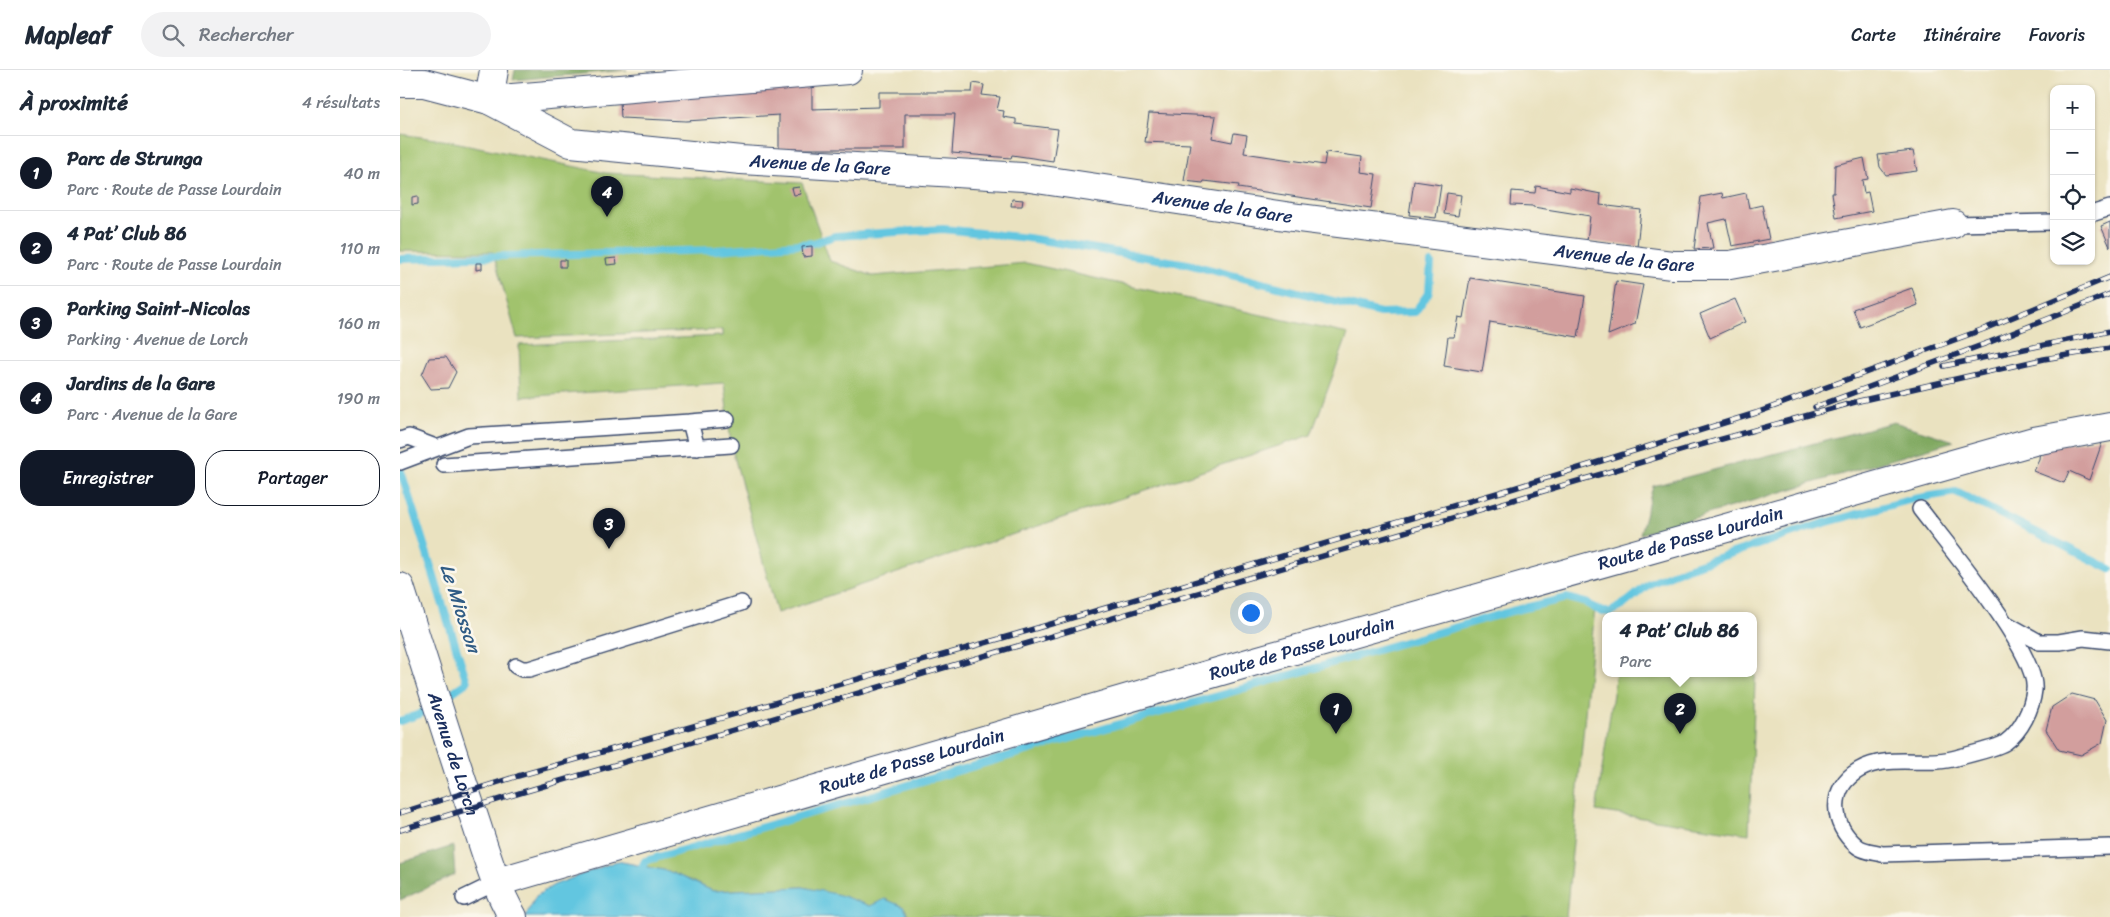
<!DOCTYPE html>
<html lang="fr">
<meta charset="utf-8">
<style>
:root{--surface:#fff;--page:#f2f2f3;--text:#1f2937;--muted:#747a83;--line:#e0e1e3;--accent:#111827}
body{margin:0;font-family:Sriracha,sans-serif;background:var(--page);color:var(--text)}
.controls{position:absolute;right:15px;top:15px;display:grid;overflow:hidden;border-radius:10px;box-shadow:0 1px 4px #0004}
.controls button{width:45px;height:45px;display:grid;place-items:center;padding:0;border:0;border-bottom:1px solid var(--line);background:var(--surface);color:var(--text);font:25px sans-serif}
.you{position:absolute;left:850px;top:542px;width:18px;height:18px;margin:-12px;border:4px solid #fff;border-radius:50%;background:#1a73e8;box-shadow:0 0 0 8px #1a73e833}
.badge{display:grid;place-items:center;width:32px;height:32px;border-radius:50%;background:var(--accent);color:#fff;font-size:16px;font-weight:700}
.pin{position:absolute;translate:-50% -41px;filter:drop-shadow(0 1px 2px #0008)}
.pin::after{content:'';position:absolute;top:26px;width:18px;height:15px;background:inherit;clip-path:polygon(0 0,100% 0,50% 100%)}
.popup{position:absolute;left:1202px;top:542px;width:155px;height:65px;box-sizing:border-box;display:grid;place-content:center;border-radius:10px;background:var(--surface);filter:drop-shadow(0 1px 4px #0005);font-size:16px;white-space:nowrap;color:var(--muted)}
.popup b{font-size:19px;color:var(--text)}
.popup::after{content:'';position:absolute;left:50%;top:100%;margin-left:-10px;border:10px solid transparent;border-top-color:var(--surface)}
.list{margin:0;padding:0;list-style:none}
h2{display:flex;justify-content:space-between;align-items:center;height:65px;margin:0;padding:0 20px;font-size:21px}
h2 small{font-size:16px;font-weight:400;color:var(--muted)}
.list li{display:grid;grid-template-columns:32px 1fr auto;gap:15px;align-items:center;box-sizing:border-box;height:75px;padding:0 20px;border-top:1px solid var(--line)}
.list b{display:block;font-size:19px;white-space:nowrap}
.list p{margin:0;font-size:16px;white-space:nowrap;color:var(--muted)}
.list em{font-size:16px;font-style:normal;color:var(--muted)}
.actions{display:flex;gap:10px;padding:15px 20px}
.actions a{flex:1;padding:11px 0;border:1px solid var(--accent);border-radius:20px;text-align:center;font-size:18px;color:var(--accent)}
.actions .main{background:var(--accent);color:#fff}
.icon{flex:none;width:28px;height:28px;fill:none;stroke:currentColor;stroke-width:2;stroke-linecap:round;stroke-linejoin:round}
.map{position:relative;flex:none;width:1710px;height:847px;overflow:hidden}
header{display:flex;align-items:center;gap:30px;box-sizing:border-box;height:70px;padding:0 25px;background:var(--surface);border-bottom:1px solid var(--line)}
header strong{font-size:24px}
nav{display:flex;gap:28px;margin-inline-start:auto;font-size:18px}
.search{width:350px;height:45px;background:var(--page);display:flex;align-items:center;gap:12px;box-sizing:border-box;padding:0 18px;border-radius:28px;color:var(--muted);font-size:19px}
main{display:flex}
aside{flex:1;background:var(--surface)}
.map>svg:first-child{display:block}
.green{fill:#a1c36d;stroke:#5e7966}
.forest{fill:#80a960;stroke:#4e6c5f}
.water{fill:#62c6e0;stroke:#3e7a9f}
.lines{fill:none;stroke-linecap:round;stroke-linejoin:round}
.stream{stroke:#62c6e0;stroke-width:8}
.building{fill:#d29e9d}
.service-casing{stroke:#3a4a6d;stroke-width:18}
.minor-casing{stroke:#3a4a6d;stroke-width:30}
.service{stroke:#fff;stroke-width:15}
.minor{stroke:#fff;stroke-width:28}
.rail-casing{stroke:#1b2f5e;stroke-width:5.5}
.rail{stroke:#fbf7ec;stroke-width:4;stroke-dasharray:11;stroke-linecap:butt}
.labels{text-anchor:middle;stroke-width:5;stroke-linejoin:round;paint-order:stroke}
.street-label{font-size:18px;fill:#1b2f5e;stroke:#fbf7ec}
.water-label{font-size:19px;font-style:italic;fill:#305c85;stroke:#fbf7ec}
</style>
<header>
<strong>Mapleaf</strong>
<div class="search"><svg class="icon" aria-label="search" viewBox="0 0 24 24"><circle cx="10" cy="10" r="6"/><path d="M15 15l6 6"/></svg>Rechercher</div>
<nav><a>Carte</a><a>Itinéraire</a><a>Favoris</a></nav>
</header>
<main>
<aside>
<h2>À proximité<small>4 résultats</small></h2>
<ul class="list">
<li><span class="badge">1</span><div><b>Parc de Strunga</b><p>Parc · Route de Passe Lourdain</p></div><em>40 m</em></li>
<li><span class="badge">2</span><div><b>4 Pat’ Club 86</b><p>Parc · Route de Passe Lourdain</p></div><em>110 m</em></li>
<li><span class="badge">3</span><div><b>Parking Saint-Nicolas</b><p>Parking · Avenue de Lorch</p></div><em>160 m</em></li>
<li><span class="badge">4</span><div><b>Jardins de la Gare</b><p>Parc · Avenue de la Gare</p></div><em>190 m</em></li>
</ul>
<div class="actions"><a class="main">Enregistrer</a><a>Partager</a></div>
</aside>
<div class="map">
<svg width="1710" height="847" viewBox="0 0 1710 847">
<rect width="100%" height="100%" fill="#fbf7ec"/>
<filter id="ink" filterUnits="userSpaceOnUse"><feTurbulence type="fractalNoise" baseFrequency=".02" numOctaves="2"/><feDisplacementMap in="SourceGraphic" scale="10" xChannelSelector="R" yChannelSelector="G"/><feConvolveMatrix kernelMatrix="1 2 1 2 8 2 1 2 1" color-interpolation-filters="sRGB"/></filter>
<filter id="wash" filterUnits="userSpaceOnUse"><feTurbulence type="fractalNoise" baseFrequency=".0096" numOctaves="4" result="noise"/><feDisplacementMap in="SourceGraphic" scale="20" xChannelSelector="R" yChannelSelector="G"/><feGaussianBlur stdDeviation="1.12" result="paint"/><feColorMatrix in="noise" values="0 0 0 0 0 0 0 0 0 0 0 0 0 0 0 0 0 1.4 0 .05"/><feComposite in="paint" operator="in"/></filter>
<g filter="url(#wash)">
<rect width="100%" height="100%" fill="#eae2c0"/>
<path class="green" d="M0,64L49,71L206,103L402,113L430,191L473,206L626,193L948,264L911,365L377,543L331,375L324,313L121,327L119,275L322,266V260L117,268L93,182L0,181Z
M1167,528L1186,533L1195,537L1166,847H509L504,837L470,836L403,817L313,821L268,801L241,796L245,791Z
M1354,588H1356L1349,764L1196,741L1216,603H1354Z"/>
<path class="forest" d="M115,0H227L113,10Z
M1494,352L1554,371L1240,464L1253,416Z
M53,776L55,805L0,830V793Z"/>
<path class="water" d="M217,791L268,801L313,821L403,817L440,825L470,836L485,829L504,837L509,847H125L136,826L154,815Z"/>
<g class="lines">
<path class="stream" d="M0,189L316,180L413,173L435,166L543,159L628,168L788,194L980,243L1015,242L1029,222L1031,193
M0,398L67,612L41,630
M0,651L20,644L32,636
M238,805L245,791L1112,541L1167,528L1186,533L1202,542H1211L1227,532L1249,514L1287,498L1424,453L1513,429L1556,422L1710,499"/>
</g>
<g id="blocks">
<path class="building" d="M573,13L584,15L582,25L600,27L597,40L604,41L603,47L616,49V54L658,59L653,91L612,85L611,88L552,83L555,44H505V79H379V45L286,51L221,48L220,31L412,16V39L479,37V22H572Z
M749,43L816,46L812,68L832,72L834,63L847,65L844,83L924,95L926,82L962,87L960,102L976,104L971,138L838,118L839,115L804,111L803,113L784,111L790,74L745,72Z
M1513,81L1517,101L1486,105L1480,97L1478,85Z
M1464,88L1468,109L1462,110L1464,123L1468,122L1472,141L1436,148L1432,123H1434L1435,95Z
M1014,111L1041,115L1036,148L1009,145Z
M1136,116L1170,122V118L1201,124L1200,135L1241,140L1237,177L1187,171L1190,146L1133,137V136L1111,135L1112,121L1135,123Z
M399,117L401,124L394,125L392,118Z
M1047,123L1061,125L1058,146L1044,144Z
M1322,123L1323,128L1346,123L1349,138L1362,135L1369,169L1332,176L1326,149L1308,153L1313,178L1294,179L1301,127Z
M18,126V134L12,135V127Z
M612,129L623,130L622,136H611Z
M1710,152V177L1701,156Z
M412,176V186L403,187L402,177Z
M216,188L217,194L207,195L206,189Z
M160,190H166V197H160Z
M76,193H82V199L76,200Z
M1070,208L1185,226L1178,267L1090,252L1082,302L1044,296L1048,267H1054L1058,247L1063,248Z
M1216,211L1243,215L1235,254L1208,265Z
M1512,218L1518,235L1460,257L1453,239Z
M1335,229L1345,252L1310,268L1300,244Z
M46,287L56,302L48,318L31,319L22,305L29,288Z
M1704,367L1689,410L1669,401L1664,413L1633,401L1639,389L1640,379Z
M1672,624L1695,630L1707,650L1702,673L1681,685L1659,680L1646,660L1652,637Z"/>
</g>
</g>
<g filter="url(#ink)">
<use href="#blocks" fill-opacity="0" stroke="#3a4a6d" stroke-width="1"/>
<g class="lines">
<g class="service-casing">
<path id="service" d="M1691,144L1710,138
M1553,154L1654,152
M290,352L327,349
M0,370L9,367L38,378
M0,392L69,366L290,352L297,378
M44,395L331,375
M1520,439C1545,472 1639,584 1634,620C1632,639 1621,661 1606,672C1599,678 1566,685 1556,688C1526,697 1488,683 1459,700C1428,718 1431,755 1457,776C1462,781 1475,782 1482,784L1710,777
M1607,554L1639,572H1659L1683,568L1710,571
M116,596L122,599H129L341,533
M64,828L97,812"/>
</g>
<g class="minor-casing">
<g id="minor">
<path d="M94,0L89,30L448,0"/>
<path id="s1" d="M0,13H24L89,30L171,73L341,90L623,107L899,148L1272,195H1330L1553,154"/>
<path id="s2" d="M0,517C24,592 47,667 72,741C84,776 94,815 113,847"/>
<path id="s3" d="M97,812L852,592L1634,371L1710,357"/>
</g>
</g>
<use href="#service" class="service"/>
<use href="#minor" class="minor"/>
<g class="rail-casing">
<path id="rail" d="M1544,296L1710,261
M1415,337L1590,272L1710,224
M0,743L118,706L627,561L1114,418L1356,343L1584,259L1710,207
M0,760L123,722L1286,379L1459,331L1644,289L1710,278"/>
</g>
<use href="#rail" class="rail"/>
</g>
</g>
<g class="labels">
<g class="street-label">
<text dy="6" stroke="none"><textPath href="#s1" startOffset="434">Avenue de la Gare</textPath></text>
<text dy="6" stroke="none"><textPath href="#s1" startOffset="839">Avenue de la Gare</textPath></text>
<text dy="6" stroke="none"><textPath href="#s1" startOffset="1244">Avenue de la Gare</textPath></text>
<text dy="6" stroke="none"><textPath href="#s3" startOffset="1242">Route de Passe Lourdain</textPath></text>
<text dy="6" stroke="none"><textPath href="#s3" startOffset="838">Route de Passe Lourdain</textPath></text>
<text dy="6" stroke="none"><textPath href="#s2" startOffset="175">Avenue de Lorch</textPath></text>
<text dy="6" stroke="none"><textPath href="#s3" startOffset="432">Route de Passe Lourdain</textPath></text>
</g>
<g class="water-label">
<text transform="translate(61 538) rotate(72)" y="7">Le Miosson</text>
</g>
</g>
</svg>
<div class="controls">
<button>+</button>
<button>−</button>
<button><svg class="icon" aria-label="locate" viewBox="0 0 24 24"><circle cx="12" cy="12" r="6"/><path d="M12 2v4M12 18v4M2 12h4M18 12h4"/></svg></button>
<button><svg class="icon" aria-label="layers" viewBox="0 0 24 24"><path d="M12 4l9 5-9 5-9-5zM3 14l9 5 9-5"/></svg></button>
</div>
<div class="you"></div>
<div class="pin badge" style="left:936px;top:664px">1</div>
<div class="pin badge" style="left:1280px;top:664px">2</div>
<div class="popup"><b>4 Pat’ Club 86</b>Parc</div>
<div class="pin badge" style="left:209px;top:479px">3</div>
<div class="pin badge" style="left:207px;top:147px">4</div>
</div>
</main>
